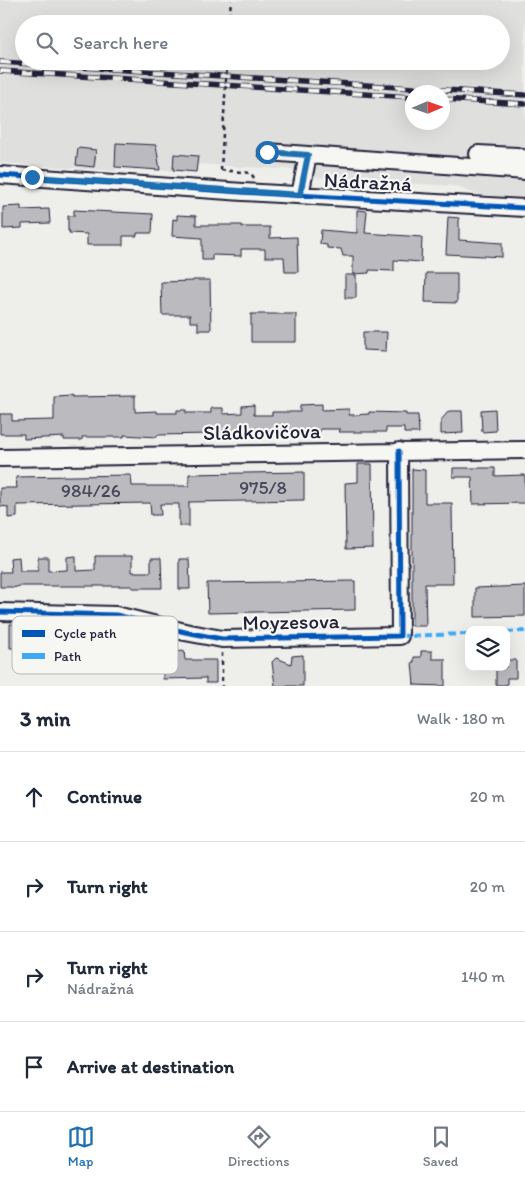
<!DOCTYPE html>
<meta charset="utf-8">
<style>
:root{--surface:#fff;--page:#f6f6f7;--text:#1f2937;--muted:#747a83;--line:#e0e1e3;--accent:#1f6fb2}
body{margin:0;font-family:Itim,sans-serif;background:var(--page);color:var(--text)}
.controls{position:absolute;right:15px;bottom:15px;display:grid;overflow:hidden;border-radius:10px;box-shadow:0 5px 20px #0002}
.controls button{width:45px;height:45px;display:grid;place-items:center;padding:0;border:0;border-bottom:1px solid var(--line);background:var(--surface);color:var(--text);font:25px sans-serif}
.compass{position:absolute;left:405px;top:85px;width:45px;height:45px;border-radius:50%;background:var(--surface);box-shadow:0 5px 20px #0002;rotate:88deg}
.stop{position:absolute;width:15px;height:15px;margin:-11px;border:4px solid #1f6fb2;border-radius:50%;background:#fff}
.stop.end{background:#1f6fb2;border-color:#fff;box-shadow:0 1px 5px #0008}
.list{margin:0;padding:0;list-style:none}
h2{display:flex;justify-content:space-between;align-items:center;height:65px;margin:0;padding:0 20px;font-size:21px}
h2 small{font-size:16px;font-weight:400;color:var(--muted)}
.list li{display:grid;grid-template-columns:32px 1fr auto;gap:15px;align-items:center;box-sizing:border-box;height:90px;padding:0 20px;border-top:1px solid var(--line)}
.list b{display:block;font-size:19px;white-space:nowrap}
.list p{margin:0;font-size:16px;white-space:nowrap;color:var(--muted)}
.list em{font-size:16px;font-style:normal;color:var(--muted)}
.icon{flex:none;width:28px;height:28px;fill:none;stroke:currentColor;stroke-width:2;stroke-linecap:round;stroke-linejoin:round}
.map{position:relative;flex:none;width:525px;height:686px;overflow:hidden}
.search{position:absolute;background:var(--surface);box-shadow:0 5px 20px #0002;left:15px;right:15px;top:15px;height:55px;display:flex;align-items:center;gap:12px;box-sizing:border-box;padding:0 18px;border-radius:28px;color:var(--muted);font-size:19px}
.sheet{height:425px;background:var(--surface)}
nav{display:flex;justify-content:space-around;align-items:center;box-sizing:border-box;height:70px;border-top:1px solid var(--line);background:var(--surface);font-size:14px;color:var(--muted)}
nav a{display:grid;justify-items:center;gap:2px}
nav .on{color:var(--accent)}
.map>svg:first-child{display:block}
.built{fill:#dfdfde;fill-rule:evenodd}
.building{fill:#bbbbbf;stroke:#22223b}
.lines{fill:none;stroke-linecap:round;stroke-linejoin:round}
.minor-casing{stroke:#22223b;stroke-width:20}
.path{stroke:#22223b;stroke-width:2.5;stroke-dasharray:4 4;stroke-linecap:butt}
.minor{stroke:#f6f6f2;stroke-width:16}
.rail-casing{stroke:#22223b;stroke-width:5.5}
.rail{stroke:#f6f6f2;stroke-width:4;stroke-dasharray:11;stroke-linecap:butt}
.path-bridge{stroke:#22223b;stroke-width:2.5;stroke-dasharray:4 4;stroke-linecap:butt}
.quiet{stroke:#3fa9f5;stroke-width:4;stroke-dasharray:8 4;stroke-linecap:butt}
.cycleway-casing{stroke:#f6f6f2;stroke-width:8}
.cycleway{stroke:#0057b8;stroke-width:5}
.route{stroke:#1f6fb2;stroke-width:6}
.labels{text-anchor:middle;stroke-width:4.5;stroke-linejoin:round;paint-order:stroke}
.number-label{font-size:19px;fill:#48485c}
.street-label{font-size:21px;fill:#22223b;stroke:#f6f6f2}
.key{fill:#f6f6f2;stroke:#b6b6bb;stroke-width:1}
.key-label{font-size:14px;fill:#22223b}
</style>
<div class="map">
<svg width="525" height="686" viewBox="0 0 525 686">
<rect width="100%" height="100%" fill="#eeeeeb"/>
<filter id="ink" filterUnits="userSpaceOnUse"><feTurbulence type="fractalNoise" baseFrequency=".02" numOctaves="2"/><feDisplacementMap in="SourceGraphic" scale="10" xChannelSelector="R" yChannelSelector="G"/><feConvolveMatrix kernelMatrix="1 2 1 2 8 2 1 2 1" color-interpolation-filters="sRGB"/></filter>
<g filter="url(#ink)">
<path class="built" d="M0,0H525V198L475,194L455,186L401,183L386,184L379,181L310,177L297,170L198,164L196,172L115,167L116,171L0,163ZM24,24H501V61H24ZM412,92H442V122H412Z"/>
<path class="building" d="M116,143L156,145L160,170L115,167Z
M78,148L96,150L94,167L76,165Z
M174,154L198,156L196,172L173,170Z
M21,206V210L49,209L50,223L22,224V228L3,229V207Z
M74,210L153,214L152,233H137V236H123V245H87V234L69,233L70,231H68V216H74Z
M357,210L367,211L365,233L422,237L421,262L394,260V271L369,270V273L353,274V256H343L341,249L327,248V245L320,244L321,230L357,233Z
M177,215L196,216V225H242V227H270V238L297,237L298,272H285L284,257H265V249H241V256L212,255V260H202V238L172,236L173,219L177,220Z
M448,217L459,218V240L502,243V257L446,254Z
M426,273H457V303L425,302Z
M345,275H356V298H345Z
M193,280H210L211,330H198V322H190V315H162L161,282L193,281Z
M251,314H296V342H251Z
M363,332H387L386,351L363,350Z
M72,395V397L135,396V412L157,411V413H177V410H186V413H211V408H223V414L242,413V406L254,405V415H272V412H300V405L322,404V410L349,409V415L369,414V412L406,413V415H418L419,433H404V428H386V432H339L340,429H320V432L157,435V437L124,435V437H82V440H64V437L24,439V434H0V414H12V421L54,420V396Z
M495,409L496,431L482,432L481,410Z
M449,411H462L463,433L441,434V420Z
M358,464H372L373,548L346,549L345,483L358,482Z
M453,468H495V476L525,475V503L473,504L472,477H453Z
M412,469L425,470V503H452L453,584H425L426,626H412Z
M304,472V500L189,502V526H179V504H160L161,515H151L150,503L17,505V517L8,518V507L0,506V488H17L16,477L131,475L132,486H189V474Z
M76,556V571L95,570V556H132V572H151V558H161L162,588H132V586H20L12,588V587H0V572H11L10,558L19,557L20,571H38V557H48V571L67,570V557Z
M179,559H189L190,589H179Z
M355,581V610L208,613L207,583Z
M525,586V616L475,617V588Z
M10,624L33,625L34,652H24V648H10Z
M144,639V642H154V649L175,648V652L184,651L185,660H216V683H206V678L163,679V666L127,667V642H134L133,640Z
M421,651H432V659H445V686L414,685L412,662H414V657H421Z
M303,655V686H275L272,662L276,658L279,659L291,664L292,656Z
M506,660H516V678H507V685H496V667H506Z"/>
<g class="lines">
<g class="minor-casing">
<path id="minor" d="M267,152L525,171
M478,154L517,156L525,159
M0,175L243,192L525,208
M300,195L308,155
M0,458L525,450
M0,612L116,615L185,632L222,639L400,636L399,451"/>
</g>
<path class="path" d="M229,24L231,0
M221,170L251,173L254,178
M222,653V686"/>
<use href="#minor" class="minor"/>
<g class="rail-casing">
<path id="rail" d="M0,62L525,95
M0,71L412,97
M442,99L525,104"/>
</g>
<use href="#rail" class="rail"/>
<path class="path-bridge" d="M221,170L227,61"/>
<path class="quiet" d="M506,632L525,631
M400,636L469,634"/>
<g class="cycleway-casing">
<path id="cycleway" d="M0,175L243,192L525,208
M0,612L116,615L185,632L222,639L400,636L399,451"/>
</g>
<use href="#cycleway" class="cycleway"/>
</g>
</g>
<g class="lines" filter="url(#ink)">
<path class="route" d="M32,177L300,195L308,155L267,152"/>
</g>
<g class="labels">
<g class="number-label">
<text x="263" y="494">975/8</text>
<text x="91" y="497">984/26</text>
</g>
<g class="street-label">
<text transform="translate(368 182) rotate(3)" y="7">Nádražná</text>
<text transform="translate(262 432) rotate(-1)" y="7">Sládkovičova</text>
<text transform="translate(291 622) rotate(-1)" y="7">Moyzesova</text>
</g>
</g>
<rect x="12" y="616" width="166" height="58" rx="8" class="key"/>
<rect x="22" y="630" width="23" height="7" fill="#0057b8"/>
<rect x="22" y="653" width="23" height="6" fill="#3fa9f5"/>
<g class="key-label">
<text x="54" y="638">Cycle path</text>
<text x="54" y="661">Path</text>
</g>
</svg>
<div class="controls">
<button><svg class="icon" aria-label="layers" viewBox="0 0 24 24"><path d="M12 4l9 5-9 5-9-5zM3 14l9 5 9-5"/></svg></button>
</div>
<svg class="compass" viewBox="-18 -18 36 36"><path d="M0-13l5 13h-10z" fill="#e53935"/><path d="M0 13l5-13h-10z" fill="#747a83"/></svg>
<div class="stop" style="left:267px;top:152px"></div>
<div class="stop end" style="left:32px;top:177px"></div>
<div class="search"><svg class="icon" aria-label="search" viewBox="0 0 24 24"><circle cx="10" cy="10" r="6"/><path d="M15 15l6 6"/></svg>Search here</div>
</div>
<section class="sheet">
<h2>3 min<small>Walk · 180 m</small></h2>
<ul class="list">
<li><svg class="icon" aria-label="ahead" viewBox="0 0 24 24"><path d="M12 20V5M6 11l6-6 6 6"/></svg><div><b>Continue</b></div><em>20 m</em></li>
<li><svg class="icon" aria-label="right" viewBox="0 0 24 24"><path d="M7 20v-9h11M14 6l5 5-5 5"/></svg><div><b>Turn right</b></div><em>20 m</em></li>
<li><svg class="icon" aria-label="right" viewBox="0 0 24 24"><path d="M7 20v-9h11M14 6l5 5-5 5"/></svg><div><b>Turn right</b><p>Nádražná</p></div><em>140 m</em></li>
<li><svg class="icon" aria-label="arrive" viewBox="0 0 24 24"><path d="M6 21V4h12l-3 4 3 4H6"/></svg><div><b>Arrive at destination</b></div></li>
</ul>
</section>
<nav>
<a class="on"><svg class="icon" aria-label="map" viewBox="0 0 24 24"><path d="M3 6l6-2 6 2 6-2v14l-6 2-6-2-6 2zM9 4v14M15 6v14"/></svg>Map</a>
<a><svg class="icon" aria-label="directions" viewBox="0 0 24 24"><path d="M12 3l9 9-9 9-9-9zM9 14v-3h6M13 9l2 2-2 2"/></svg>Directions</a>
<a><svg class="icon" aria-label="saved" viewBox="0 0 24 24"><path d="M7 4h10v16l-5-4-5 4z"/></svg>Saved</a>
</nav>
